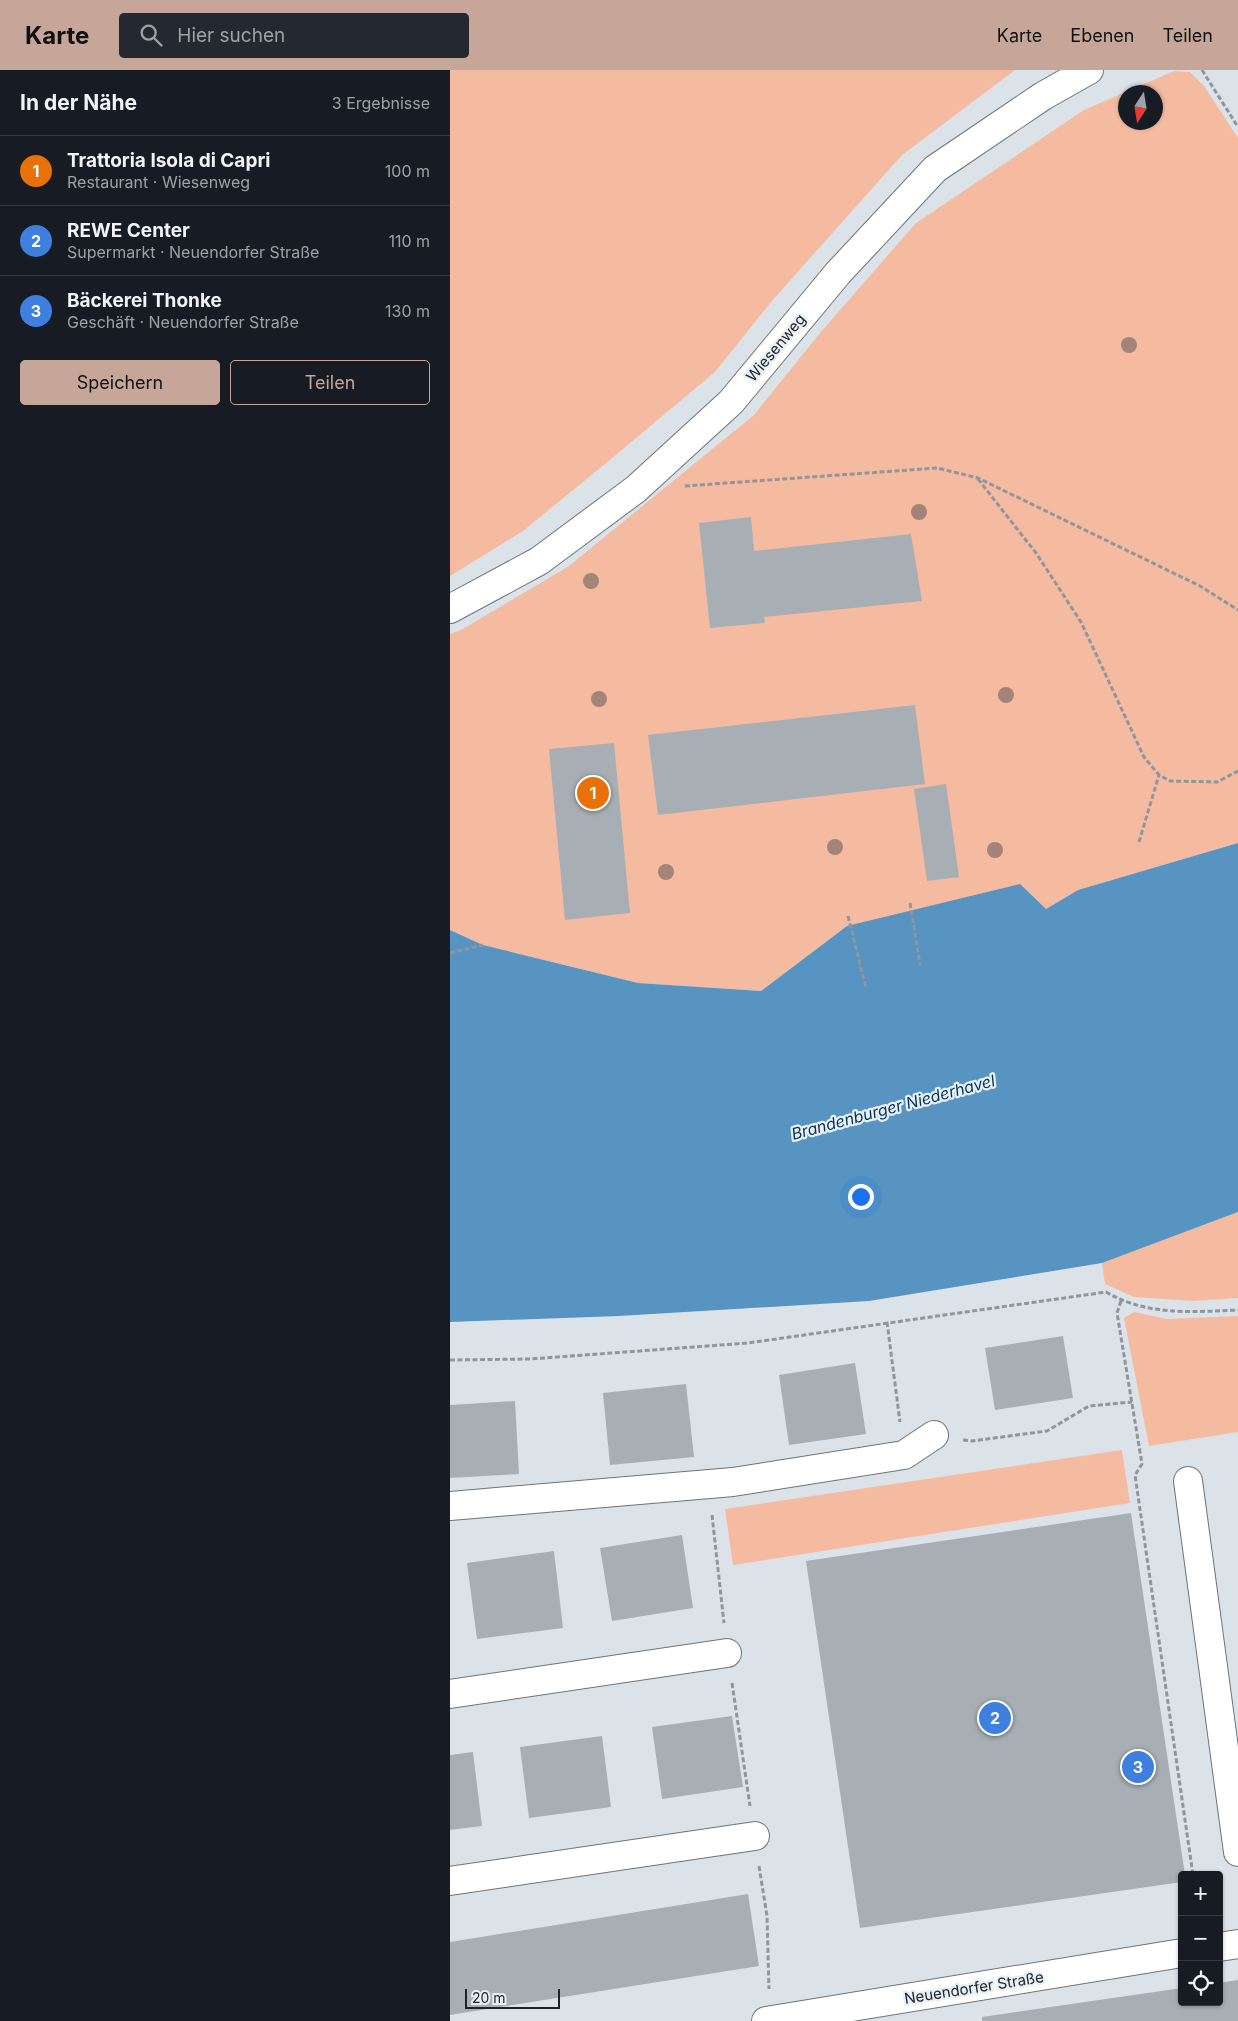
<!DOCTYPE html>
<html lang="de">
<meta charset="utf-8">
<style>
:root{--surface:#171b24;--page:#242831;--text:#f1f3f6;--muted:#9ea1a6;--line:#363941;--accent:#c5a698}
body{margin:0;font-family:Inter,sans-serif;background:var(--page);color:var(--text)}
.controls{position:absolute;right:15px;bottom:15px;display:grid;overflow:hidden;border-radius:5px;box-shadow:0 1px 4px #0004}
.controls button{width:45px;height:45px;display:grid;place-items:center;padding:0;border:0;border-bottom:1px solid var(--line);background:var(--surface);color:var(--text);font:25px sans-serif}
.compass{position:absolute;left:668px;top:15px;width:45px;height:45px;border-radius:50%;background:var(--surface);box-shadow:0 1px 4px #0004;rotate:192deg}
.scale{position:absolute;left:15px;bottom:12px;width:95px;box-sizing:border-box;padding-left:5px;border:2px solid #202325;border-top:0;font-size:14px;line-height:18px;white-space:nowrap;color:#202325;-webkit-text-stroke:4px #e8f0f7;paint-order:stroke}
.you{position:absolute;left:410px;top:1126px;width:18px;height:18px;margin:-12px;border:4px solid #fff;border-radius:50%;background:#1a73e8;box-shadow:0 0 0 8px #1a73e833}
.badge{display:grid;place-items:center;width:32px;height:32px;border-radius:50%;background:var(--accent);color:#fff;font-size:16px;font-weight:700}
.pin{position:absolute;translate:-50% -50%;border:2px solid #fff;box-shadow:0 1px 5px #0006}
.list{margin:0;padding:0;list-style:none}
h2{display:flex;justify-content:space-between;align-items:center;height:65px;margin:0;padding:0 20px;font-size:21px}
h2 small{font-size:16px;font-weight:400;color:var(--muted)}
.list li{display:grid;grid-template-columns:32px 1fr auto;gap:15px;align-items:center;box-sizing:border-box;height:70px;padding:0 20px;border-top:1px solid var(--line)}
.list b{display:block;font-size:19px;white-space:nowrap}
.list p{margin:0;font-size:16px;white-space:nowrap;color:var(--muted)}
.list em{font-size:16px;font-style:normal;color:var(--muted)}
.actions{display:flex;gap:10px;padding:15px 20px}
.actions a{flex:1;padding:11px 0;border:1px solid var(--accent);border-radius:5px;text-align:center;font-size:18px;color:var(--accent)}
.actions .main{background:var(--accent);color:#111}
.icon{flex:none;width:28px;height:28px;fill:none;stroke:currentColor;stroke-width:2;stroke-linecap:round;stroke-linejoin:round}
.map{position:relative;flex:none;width:788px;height:1951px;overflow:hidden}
header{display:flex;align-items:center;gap:30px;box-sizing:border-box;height:70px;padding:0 25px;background:var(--accent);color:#111}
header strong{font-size:24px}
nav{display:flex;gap:28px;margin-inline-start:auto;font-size:18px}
.search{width:350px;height:45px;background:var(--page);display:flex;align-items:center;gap:12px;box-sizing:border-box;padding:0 18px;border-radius:5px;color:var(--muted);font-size:19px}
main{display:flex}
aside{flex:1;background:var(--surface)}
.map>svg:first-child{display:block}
.green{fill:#f4bba1;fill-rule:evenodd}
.water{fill:#5894c1}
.building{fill:#a7afb5}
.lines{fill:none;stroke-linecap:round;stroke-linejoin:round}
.minor-casing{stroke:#6d747a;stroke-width:30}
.path{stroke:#90969b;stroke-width:3;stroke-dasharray:5 2.5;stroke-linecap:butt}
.minor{stroke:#fff;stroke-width:28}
.tree{fill:#a38476}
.labels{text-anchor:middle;stroke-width:4.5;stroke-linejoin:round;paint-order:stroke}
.street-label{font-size:15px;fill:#202325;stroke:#e8f0f7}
.water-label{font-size:16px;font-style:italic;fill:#023453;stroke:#e8f0f7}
</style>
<header>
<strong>Karte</strong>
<div class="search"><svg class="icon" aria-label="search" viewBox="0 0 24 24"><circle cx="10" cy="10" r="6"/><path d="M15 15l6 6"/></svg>Hier suchen</div>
<nav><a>Karte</a><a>Ebenen</a><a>Teilen</a></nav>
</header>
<main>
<aside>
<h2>In der Nähe<small>3 Ergebnisse</small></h2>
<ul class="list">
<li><span class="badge" style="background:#e8710a">1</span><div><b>Trattoria Isola di Capri</b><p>Restaurant · Wiesenweg</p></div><em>100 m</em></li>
<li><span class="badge" style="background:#3f7fe0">2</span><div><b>REWE Center</b><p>Supermarkt · Neuendorfer Straße</p></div><em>110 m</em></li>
<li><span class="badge" style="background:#3f7fe0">3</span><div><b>Bäckerei Thonke</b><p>Geschäft · Neuendorfer Straße</p></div><em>130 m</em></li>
</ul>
<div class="actions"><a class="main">Speichern</a><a>Teilen</a></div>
</aside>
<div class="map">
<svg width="788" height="1951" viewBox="0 0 788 1951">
<rect width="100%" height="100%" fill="#dbe3e9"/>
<path class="green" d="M0,0H565L452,85L321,232L265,302L161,389L73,461L0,506Z
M724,1L740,2L754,16L788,68V773L628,820L596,839L397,856L311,921L188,913L33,875L0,860V564L11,560L119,496L304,345L370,263L466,153L634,40ZM676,22H706V52H676Z
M788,1142V1228L744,1231L684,1227L655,1214L652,1193Z
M684,1242L717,1249L788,1246V1362L699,1376L674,1248Z
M672,1380L680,1433L283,1495L275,1439Z"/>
<path class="water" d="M788,773V1142L652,1193L419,1231L169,1246L0,1252V860L33,875L188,913L311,921L397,856L570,814L596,839L628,820Z"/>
<path class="building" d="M301,447L304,481L461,464L472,531L314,547L315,553L260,558L249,453Z
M465,635L475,714L208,745L198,665Z
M164,673L180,843L115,850L99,679Z
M496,714L509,807L477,811L464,719Z
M613,1266L623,1328L545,1340L535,1278Z
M405,1293L416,1364L339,1375L329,1305Z
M236,1314L244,1387L160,1395L153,1323Z
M65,1331L69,1404L0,1408V1335Z
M681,1443L735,1805H732V1812L410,1858L356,1491Z
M232,1465L243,1538L162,1551L150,1478Z
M104,1481L113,1558L27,1569L17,1493Z
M282,1646L293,1717L212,1729L202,1657Z
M152,1666L161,1737L79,1748L70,1677Z
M23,1682L32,1756L0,1760V1685Z
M298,1824L309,1896L0,1945V1872Z
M788,1910V1951H532V1947L732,1918V1932H769V1913Z"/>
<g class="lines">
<g class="minor-casing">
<path id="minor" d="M0,539L89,491L186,419L281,332L388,203L485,99L593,26L639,0
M738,1411L788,1782
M0,1436L283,1412L454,1385L484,1365
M0,1624L277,1583
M0,1811L305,1766
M769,1877L788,1874
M316,1951L732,1883"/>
</g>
<path class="path" d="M752,0L788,57
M528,409L586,483L631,552L694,687L709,705L720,711L767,712L788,701
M235,416L487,398L528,408L750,516L788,540
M689,772L709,705
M460,833L470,895
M398,846L416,918
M0,883L33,875
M671,1231L667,1243L692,1394L685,1405L743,1805
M437,1252L450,1352
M0,1290L80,1289L298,1273L656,1222C697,1246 742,1242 788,1240
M513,1370L522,1371L597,1361L639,1336L682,1332
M262,1445L274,1553
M282,1613L300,1736
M309,1796L317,1846L319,1919"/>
<use href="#minor" class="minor"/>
</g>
<g class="tree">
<circle cx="679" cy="275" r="8"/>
<circle cx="469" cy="442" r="8"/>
<circle cx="141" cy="511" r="8"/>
<circle cx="556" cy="625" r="8"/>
<circle cx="149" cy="629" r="8"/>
<circle cx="385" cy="777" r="8"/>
<circle cx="545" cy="780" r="8"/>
<circle cx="216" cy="802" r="8"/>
</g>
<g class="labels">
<g class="street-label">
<text transform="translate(326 278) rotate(-50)" y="5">Wiesenweg</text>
<text transform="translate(524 1918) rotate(-9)" y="5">Neuendorfer Straße</text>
</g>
<g class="water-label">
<text transform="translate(443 1037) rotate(-15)" y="6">Brandenburger Niederhavel</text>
</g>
</g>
</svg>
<div class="controls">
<button>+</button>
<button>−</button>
<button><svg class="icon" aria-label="locate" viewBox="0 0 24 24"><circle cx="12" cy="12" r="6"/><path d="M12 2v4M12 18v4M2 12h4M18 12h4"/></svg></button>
</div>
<svg class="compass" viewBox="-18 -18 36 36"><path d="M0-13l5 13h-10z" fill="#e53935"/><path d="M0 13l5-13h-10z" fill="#9ea1a6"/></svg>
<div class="scale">20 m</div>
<div class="you"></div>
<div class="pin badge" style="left:143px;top:723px;background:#e8710a">1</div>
<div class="pin badge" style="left:545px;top:1648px;background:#3f7fe0">2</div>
<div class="pin badge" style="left:688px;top:1697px;background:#3f7fe0">3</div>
</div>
</main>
